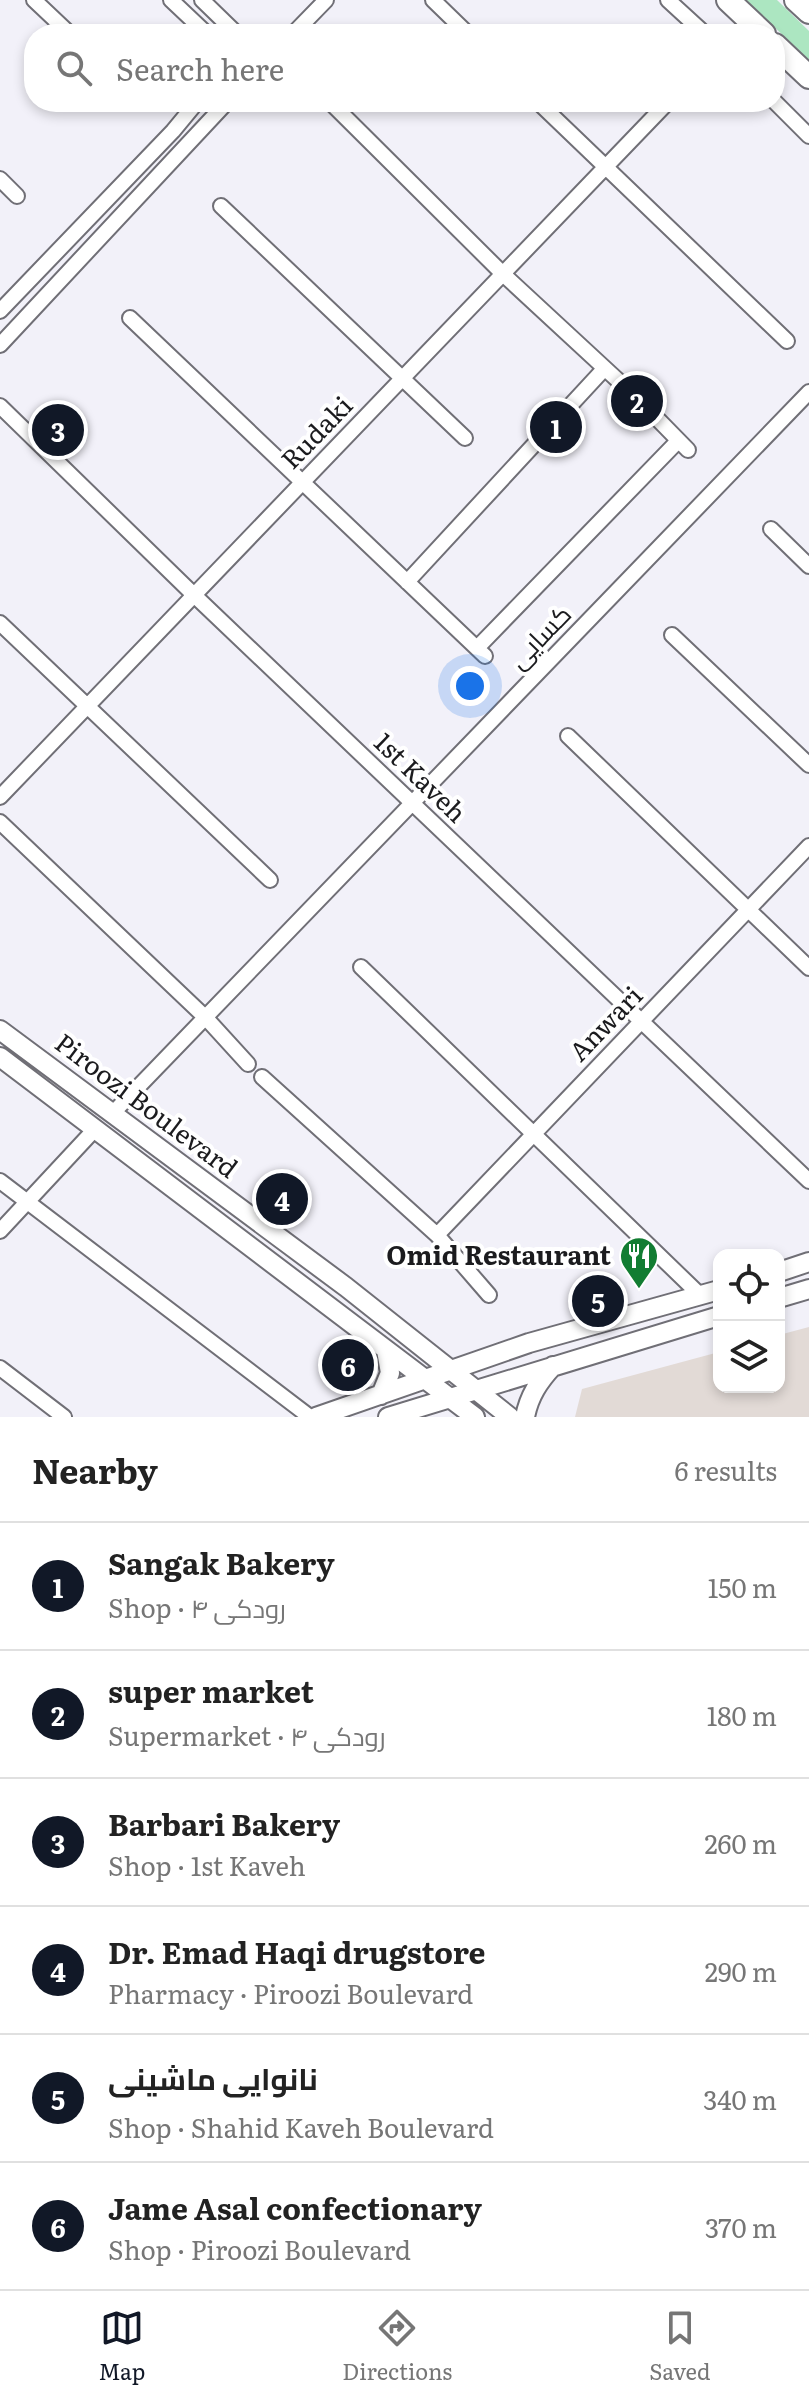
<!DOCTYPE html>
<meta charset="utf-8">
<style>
:root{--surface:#fff;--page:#f6f6f6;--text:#222;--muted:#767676;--line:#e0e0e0;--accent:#111827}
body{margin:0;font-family:Literata,Cairo,serif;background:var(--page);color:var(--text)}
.controls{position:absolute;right:24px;bottom:24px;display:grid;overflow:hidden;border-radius:16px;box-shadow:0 4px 12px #0003}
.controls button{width:72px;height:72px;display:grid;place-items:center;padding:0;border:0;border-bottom:2px solid var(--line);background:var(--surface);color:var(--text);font:40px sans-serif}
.you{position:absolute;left:470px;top:686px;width:28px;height:28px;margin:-20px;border:6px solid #fff;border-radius:50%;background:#1a73e8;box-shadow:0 0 0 12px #1a73e833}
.badge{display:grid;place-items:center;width:52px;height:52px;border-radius:50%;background:var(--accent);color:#fff;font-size:26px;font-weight:700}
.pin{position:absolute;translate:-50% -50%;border:4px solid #fff;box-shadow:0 2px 8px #0006}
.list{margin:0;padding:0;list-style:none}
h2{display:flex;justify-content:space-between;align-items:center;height:104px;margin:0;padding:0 32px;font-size:34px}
h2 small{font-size:26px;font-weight:400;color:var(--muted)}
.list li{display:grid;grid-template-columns:52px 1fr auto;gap:24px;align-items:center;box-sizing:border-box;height:128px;padding:0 32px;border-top:2px solid var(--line)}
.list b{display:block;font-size:30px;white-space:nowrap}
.list p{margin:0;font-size:26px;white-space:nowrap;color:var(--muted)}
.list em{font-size:26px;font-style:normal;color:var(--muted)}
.icon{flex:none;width:44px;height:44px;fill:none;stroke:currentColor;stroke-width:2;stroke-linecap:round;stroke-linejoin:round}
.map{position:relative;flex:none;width:809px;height:1417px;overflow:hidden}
.search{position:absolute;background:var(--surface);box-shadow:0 4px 12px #0003;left:24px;right:24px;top:24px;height:88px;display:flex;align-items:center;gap:20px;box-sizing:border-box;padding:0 28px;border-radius:32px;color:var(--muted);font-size:30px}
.sheet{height:872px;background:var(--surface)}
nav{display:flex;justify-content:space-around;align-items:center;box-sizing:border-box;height:112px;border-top:2px solid var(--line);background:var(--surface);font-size:22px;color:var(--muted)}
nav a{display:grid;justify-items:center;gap:4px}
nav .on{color:var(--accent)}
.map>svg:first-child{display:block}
.green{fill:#ace6c1}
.building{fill:#e2dad6}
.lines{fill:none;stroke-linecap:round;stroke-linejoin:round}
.minor-casing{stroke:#706f76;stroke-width:18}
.major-casing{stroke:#706f76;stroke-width:22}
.highway-casing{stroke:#706f76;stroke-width:26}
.minor{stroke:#fff;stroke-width:14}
.major{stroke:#fff;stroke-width:18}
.highway{stroke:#fff;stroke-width:22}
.labels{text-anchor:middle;stroke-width:8;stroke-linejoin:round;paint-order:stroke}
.street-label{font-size:26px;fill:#1b1b1e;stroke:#fff}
.poi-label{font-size:26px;font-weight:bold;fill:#1b1b1e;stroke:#fff;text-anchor:end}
</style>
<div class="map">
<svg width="809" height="1417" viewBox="0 0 809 1417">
<rect width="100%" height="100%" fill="#f2f1f9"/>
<path class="green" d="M746,0H777L809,31V60Z"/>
<path class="building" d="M809,1327V1417H575L582,1389L719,1352V1387H779V1335Z"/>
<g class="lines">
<g class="minor-casing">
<path id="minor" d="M34,0L70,34
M171,0L207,34
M202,0L237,34
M433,0L468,34
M668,0L705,34
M293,34L326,0
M538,102L787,341
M775,102L809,136
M331,103L503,274L637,398L688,450
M0,179L17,196
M221,206L465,438
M0,311L173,131L197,102
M130,318L485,656
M0,345L227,102
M0,406L194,595L809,1181
M771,529L809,566
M407,582L604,369
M0,623L270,880
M672,635L809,765
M477,648L678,441
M568,736L809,968
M0,797L668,102
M0,822L206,1018L248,1064
M361,967L701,1296
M262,1077L437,1235L489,1295
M112,1114L809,392
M0,1181L310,1417
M0,1231L96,1128
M437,1235L809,846
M0,1368L64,1417"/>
</g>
<g class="major-casing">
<path id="major" d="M0,1030L346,1287L510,1417
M0,1057L475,1417
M779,1272L809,1262
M779,1298L809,1289
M381,1395L390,1373L386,1350
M316,1417L529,1343L719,1290
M388,1417L719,1316
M525,1417C529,1396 539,1381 553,1366"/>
</g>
<g class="highway-casing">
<path id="highway" d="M728,0L764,34
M796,0L809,12
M775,45L809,77"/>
</g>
<use href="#minor" class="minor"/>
<use href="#major" class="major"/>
<use href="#highway" class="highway"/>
</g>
<defs>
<g id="restaurant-pin" transform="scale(2)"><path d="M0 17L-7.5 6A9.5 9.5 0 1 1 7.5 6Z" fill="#127d32" stroke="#fff"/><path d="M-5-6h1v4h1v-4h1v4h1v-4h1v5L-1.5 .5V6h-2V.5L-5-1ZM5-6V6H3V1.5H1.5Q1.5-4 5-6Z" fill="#fff"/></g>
</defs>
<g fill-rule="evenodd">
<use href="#restaurant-pin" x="639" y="1256"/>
</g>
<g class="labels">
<g class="street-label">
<text transform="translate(317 433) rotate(-46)" y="9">Rudaki</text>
<text transform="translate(540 637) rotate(-46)" y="9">کسایی</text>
<text transform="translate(420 778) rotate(44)" y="9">1st Kaveh</text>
<text transform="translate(606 1024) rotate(-46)" y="9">Anwari</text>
<text transform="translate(146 1106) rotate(37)" y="9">Piroozi Boulevard</text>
</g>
<g class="poi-label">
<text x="611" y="1265">Omid Restaurant</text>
</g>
</g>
</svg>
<div class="controls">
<button><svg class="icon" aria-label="locate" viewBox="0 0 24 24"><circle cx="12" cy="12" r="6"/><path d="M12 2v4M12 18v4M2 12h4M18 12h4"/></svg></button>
<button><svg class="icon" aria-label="layers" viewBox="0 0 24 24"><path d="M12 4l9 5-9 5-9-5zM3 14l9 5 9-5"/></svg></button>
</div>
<div class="you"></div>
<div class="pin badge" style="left:556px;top:427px">1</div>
<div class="pin badge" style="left:637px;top:401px">2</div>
<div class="pin badge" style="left:58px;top:430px">3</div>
<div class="pin badge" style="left:282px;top:1199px">4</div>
<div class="pin badge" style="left:598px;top:1301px">5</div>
<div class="pin badge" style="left:348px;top:1365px">6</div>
<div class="search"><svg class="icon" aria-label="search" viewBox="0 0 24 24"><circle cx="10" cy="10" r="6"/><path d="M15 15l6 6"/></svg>Search here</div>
</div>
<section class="sheet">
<h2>Nearby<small>6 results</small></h2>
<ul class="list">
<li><span class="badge">1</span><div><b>Sangak Bakery</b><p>Shop · رودکی ۴</p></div><em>150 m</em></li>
<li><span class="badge">2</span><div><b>super market</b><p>Supermarket · رودکی ۴</p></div><em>180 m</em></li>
<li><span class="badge">3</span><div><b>Barbari Bakery</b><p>Shop · 1st Kaveh</p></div><em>260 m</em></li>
<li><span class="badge">4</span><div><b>Dr. Emad Haqi drugstore</b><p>Pharmacy · Piroozi Boulevard</p></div><em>290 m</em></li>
<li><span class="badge">5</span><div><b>نانوایی ماشینی</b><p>Shop · Shahid Kaveh Boulevard</p></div><em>340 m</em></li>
<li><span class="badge">6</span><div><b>Jame Asal confectionary</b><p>Shop · Piroozi Boulevard</p></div><em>370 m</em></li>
</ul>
</section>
<nav>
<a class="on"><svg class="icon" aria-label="map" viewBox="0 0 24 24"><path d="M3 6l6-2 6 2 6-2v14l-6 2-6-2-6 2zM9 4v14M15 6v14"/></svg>Map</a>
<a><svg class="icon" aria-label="directions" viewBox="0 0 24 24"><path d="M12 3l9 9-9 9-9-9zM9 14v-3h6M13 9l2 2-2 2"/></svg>Directions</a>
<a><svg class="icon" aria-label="saved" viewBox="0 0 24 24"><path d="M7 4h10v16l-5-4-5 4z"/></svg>Saved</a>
</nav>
